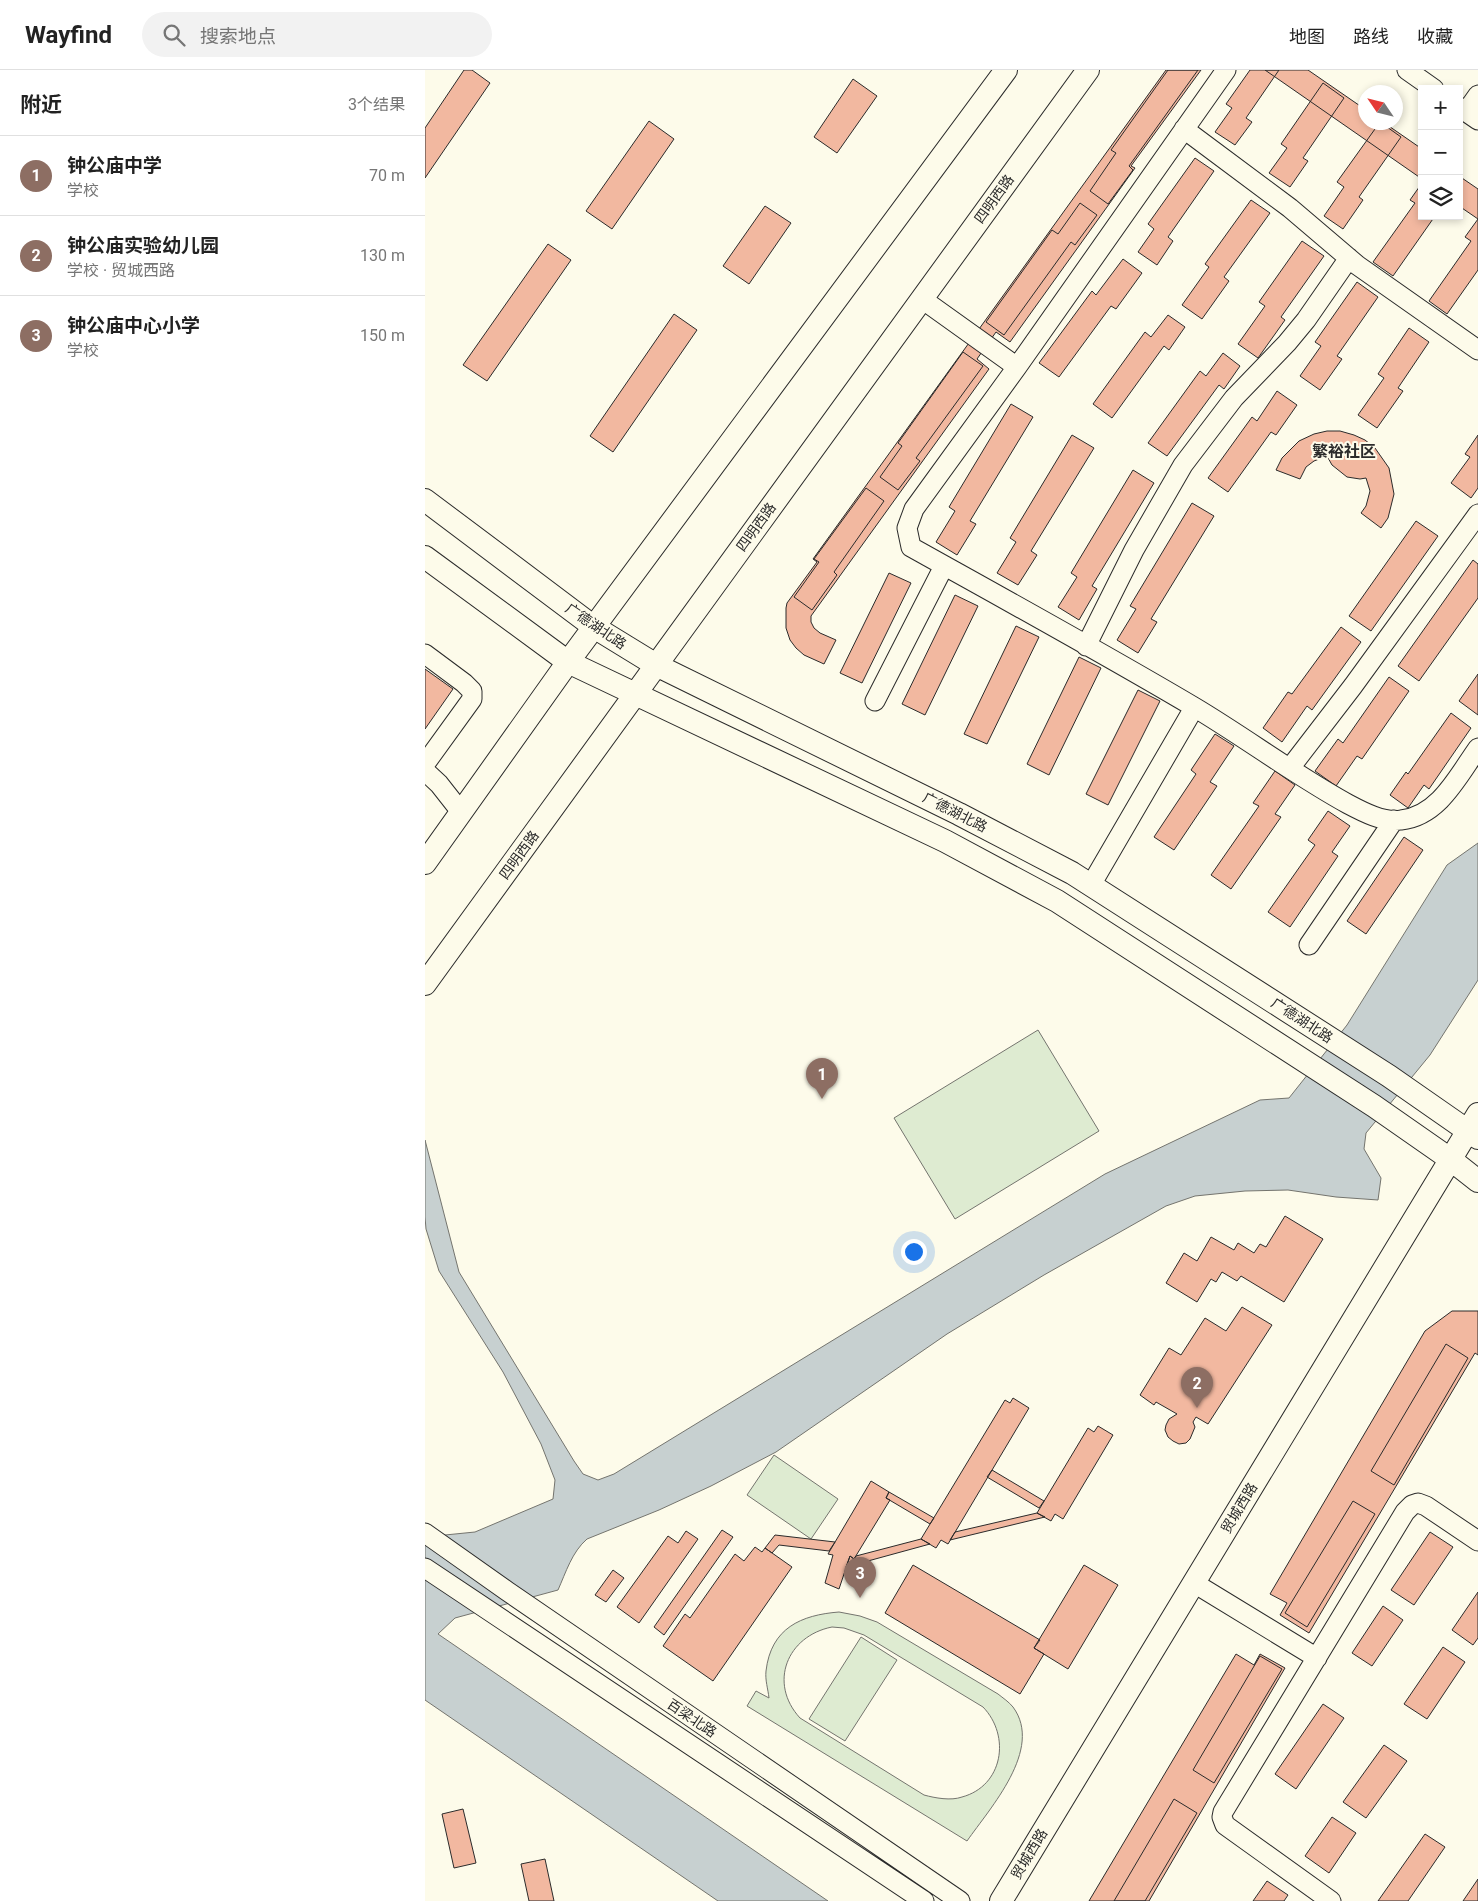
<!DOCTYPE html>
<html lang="zh">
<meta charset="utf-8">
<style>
:root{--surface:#fff;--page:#f2f2f2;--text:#222;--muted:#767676;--line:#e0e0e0;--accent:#c62828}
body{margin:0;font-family:Roboto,"Noto Sans SC",sans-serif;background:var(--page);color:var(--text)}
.controls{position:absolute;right:15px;top:15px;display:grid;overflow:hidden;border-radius:0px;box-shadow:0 2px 8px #0003}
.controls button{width:45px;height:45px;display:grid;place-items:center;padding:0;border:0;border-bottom:1px solid var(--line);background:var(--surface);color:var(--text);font:25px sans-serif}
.compass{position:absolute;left:933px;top:15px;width:45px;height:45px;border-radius:50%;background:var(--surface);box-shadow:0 2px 8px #0003;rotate:305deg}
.you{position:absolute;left:488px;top:1181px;width:18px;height:18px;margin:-12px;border:4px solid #fff;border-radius:50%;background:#1a73e8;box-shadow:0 0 0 8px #1a73e833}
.badge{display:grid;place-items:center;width:32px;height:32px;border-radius:50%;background:var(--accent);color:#fff;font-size:16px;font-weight:700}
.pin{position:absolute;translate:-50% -41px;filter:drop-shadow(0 1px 2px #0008)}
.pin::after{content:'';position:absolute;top:26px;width:18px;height:15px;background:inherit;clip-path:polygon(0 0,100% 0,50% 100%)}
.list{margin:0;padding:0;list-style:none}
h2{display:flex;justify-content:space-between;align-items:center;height:65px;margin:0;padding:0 20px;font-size:21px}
h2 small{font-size:16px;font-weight:400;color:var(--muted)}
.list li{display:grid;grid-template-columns:32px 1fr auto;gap:15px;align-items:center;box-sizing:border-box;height:80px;padding:0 20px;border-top:1px solid var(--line)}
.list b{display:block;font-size:19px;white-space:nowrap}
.list p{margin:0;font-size:16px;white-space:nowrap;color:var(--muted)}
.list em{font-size:16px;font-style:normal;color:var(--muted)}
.icon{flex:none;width:28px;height:28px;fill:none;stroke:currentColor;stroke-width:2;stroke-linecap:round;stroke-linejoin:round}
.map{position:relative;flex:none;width:1053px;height:1831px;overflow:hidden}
header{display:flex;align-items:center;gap:30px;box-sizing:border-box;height:70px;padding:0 25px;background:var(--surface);border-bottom:1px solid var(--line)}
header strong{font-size:24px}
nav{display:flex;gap:28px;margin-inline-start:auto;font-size:18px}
.search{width:350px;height:45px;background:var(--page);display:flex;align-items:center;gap:12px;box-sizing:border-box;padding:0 18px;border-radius:28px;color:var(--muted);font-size:19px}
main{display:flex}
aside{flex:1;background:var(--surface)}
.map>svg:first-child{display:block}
.green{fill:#deebd1;stroke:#74746e;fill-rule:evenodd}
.water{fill:#c7d0d0;stroke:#74746e}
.building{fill:#f2b8a0;stroke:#2b2b2b}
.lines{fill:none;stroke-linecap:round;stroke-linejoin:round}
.minor-casing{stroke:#2b2b2b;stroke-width:21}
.major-casing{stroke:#2b2b2b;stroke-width:24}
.minor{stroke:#fdfbea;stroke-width:19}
.major{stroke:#fdfbea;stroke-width:22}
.labels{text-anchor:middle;stroke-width:4;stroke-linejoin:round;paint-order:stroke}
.street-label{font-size:14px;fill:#2b2b2b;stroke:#fdfbea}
.quarter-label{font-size:16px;font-weight:bold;fill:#2b2b2b;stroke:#fdfbea}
</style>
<header>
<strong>Wayfind</strong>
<div class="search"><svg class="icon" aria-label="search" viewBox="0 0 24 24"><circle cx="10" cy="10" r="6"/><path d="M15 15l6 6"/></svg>搜索地点</div>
<nav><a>地图</a><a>路线</a><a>收藏</a></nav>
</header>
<main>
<aside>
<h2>附近<small>3个结果</small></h2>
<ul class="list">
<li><span class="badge" style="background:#8d6e63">1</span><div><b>钟公庙中学</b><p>学校</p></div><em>70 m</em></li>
<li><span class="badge" style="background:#8d6e63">2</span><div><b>钟公庙实验幼儿园</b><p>学校 · 贸城西路</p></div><em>130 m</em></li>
<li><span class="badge" style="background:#8d6e63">3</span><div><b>钟公庙中心小学</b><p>学校</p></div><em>150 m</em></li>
</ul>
</aside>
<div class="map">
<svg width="1053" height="1831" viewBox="0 0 1053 1831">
<rect width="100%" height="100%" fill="#fdfbea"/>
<path class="green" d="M613,960L674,1061L530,1149L469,1048Z
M349,1385L413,1429L386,1469L322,1425Z
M414,1542L435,1546L452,1552L573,1624C578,1628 584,1632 588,1637C619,1679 565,1738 542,1771L322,1636L331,1621L344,1628C343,1619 340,1610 341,1601C346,1558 376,1545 414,1542ZM407,1557L419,1558L439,1565L558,1637C586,1666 578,1716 537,1727C526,1731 510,1728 499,1725L375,1648C343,1613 362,1566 407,1557Z
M436,1567L472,1590L420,1671L384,1649Z"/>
<path class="water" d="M1053,773V910L1005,985L941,1063L939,1079L956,1108L953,1130L911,1127L863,1120L820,1121L770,1126L741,1136L619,1205L522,1264L351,1382L286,1416L234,1440L162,1469C147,1482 141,1502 133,1520L30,1548L13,1564L403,1831H293L0,1630V1467L50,1462L128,1429L130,1410L116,1374L78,1302L14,1201L1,1159L0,1147V1070L34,1202L149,1391L158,1404L173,1410L189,1404L680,1104L835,1030L864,1028L922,955L1022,795Z"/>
<path class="building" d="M39,0H47L65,13L0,108V58Z
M741,0H776L706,96L710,98L585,272L571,262L552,289L564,299L386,546V552L389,558L395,563L411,570L399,594L379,585L371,578L365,570L361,558V538L362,533L392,492L388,489Z
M743,0H773L704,96L708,100L683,134L665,121L691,83L686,80Z
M825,0H854L821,48L827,52L810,75L790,62L807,38L801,34Z
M840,0H883L941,40V52H958L997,79V109Z
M428,9L452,26L412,83L389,67Z
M898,13L919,28L878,88L883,91L865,117L844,103L862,78L856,74Z
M224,51L249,69L187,159L161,141Z
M955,52L976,67L934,127L938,130L918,159L899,146L919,117L912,112Z
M770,88L789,101L743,167L748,171L732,195L713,182L729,159L723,154Z
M1034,106L1053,119V149L1034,136Z
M997,113V146H1010L968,206L948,192L990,133L985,130Z
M826,130L845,143L799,207L804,211L777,249L757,235L784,197L780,194Z
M655,133L672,145L650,175L646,172L579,265L561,252L627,160L633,164Z
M340,136L366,153L324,214L298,196Z
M1053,149V200L1022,244L1004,231L1046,171L1040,167Z
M877,171L899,186L856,247L860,250L833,288L813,274L840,236L834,232Z
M123,174L146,190L62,311L38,295Z
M698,189L717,203L691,239L686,236L634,307L614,293L667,221L671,225Z
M932,212L953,227L912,286L917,289L895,320L875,306L896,276L890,272Z
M249,244L272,260L188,382L165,366Z
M743,245L760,257L744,280L739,276L687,348L668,334L720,262L726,267Z
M984,258L1004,272L973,318L978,321L952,358L933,345L959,308L953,304Z
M538,282L558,296L491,388L495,391L473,420L455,407L477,376L473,373Z
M798,283L815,296L799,319L794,315L742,386L723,373L775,301L781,306Z
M852,321L872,335L851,365L846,362L803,422L783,408L827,347L832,351Z
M586,334L608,347L545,451L551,454L532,485L511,472L530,441L524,437Z
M902,361H915L929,365L940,370L950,378L964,398L969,424L963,448L956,458L936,443L941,436L945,421L941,408L935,409L922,407L907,395L902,386L889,391L881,397L875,409L851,400L857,388L874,371L889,364Z
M647,365L669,378L606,481L612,485L593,515L572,503L591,472L585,468Z
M1053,365V418L1046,428L1026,413L1045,387L1040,384Z
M708,400L729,413L667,516L672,519L654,550L633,537L652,507L646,503Z
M441,418L459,431L409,502L412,505L387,540L369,527L394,492L389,489Z
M767,433L789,446L726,549L732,552L713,583L692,570L711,539L705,536Z
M991,451L1013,466L946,561L924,546Z
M1048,490L1053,494V528L994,611L973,596Z
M464,503L486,513L437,613L415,603Z
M530,525L553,536L500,645L477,634Z
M591,556L614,567L562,674L539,664Z
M916,557L936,572L887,640L882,636L857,672L838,658L863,622L867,624Z
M654,587L676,598L624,705L602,694Z
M0,599L28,619L0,659Z
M1053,604V645L1034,631Z
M964,607L984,621L937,689L932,686L911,716L890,701L913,669L918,673Z
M713,620L735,631L683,735L661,724Z
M1026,643L1046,658L1004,719L999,715L983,738L965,725L981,702L983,704Z
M790,664L809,676L785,712L792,716L749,780L729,767L771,704L766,700Z
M850,701L870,715L850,744L856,747L806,819L786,805L834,736L828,733Z
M903,741L925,756L907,782L913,786L865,857L843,842L890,775L883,770Z
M979,767L998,780L941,864L922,851Z
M860,1146L898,1169L859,1232L816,1206L812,1211L797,1202L791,1212L786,1209L772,1232L741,1213L759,1183L772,1191L786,1167L809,1180L813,1173L829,1183L835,1174L841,1177Z
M817,1237L847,1255L783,1354L771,1347L768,1352L770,1357L765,1369L761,1373L754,1374L748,1371L743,1367L740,1360L741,1355L744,1349L752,1344L731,1332L729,1335L715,1325L744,1278L756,1285L780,1248L801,1261Z
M1027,1241H1053V1285L1050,1283L884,1563L855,1545L862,1533L845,1524L1000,1261Z
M1021,1274L1043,1288L969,1415L946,1401Z
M588,1328L604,1338L523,1474L516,1470L511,1478L496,1469L580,1330L585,1333Z
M673,1356L688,1365L638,1449L630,1444L626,1451L612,1443L663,1358L669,1362Z
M567,1400L619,1431L614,1438L562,1407Z
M446,1411L464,1422L461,1428L465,1430L429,1489L425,1486L414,1519L400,1513L408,1485L403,1484Z
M464,1422L509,1448L505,1454L461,1428Z
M928,1431L950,1444L882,1557L860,1543Z
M612,1443L620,1447L525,1470L530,1462Z
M297,1460L308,1467L239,1565L229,1557Z
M261,1461L273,1469L214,1553L192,1537L243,1466L253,1473Z
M1005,1462L1028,1477L989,1535L966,1520Z
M350,1465L410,1472L404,1481L354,1475L347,1483L340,1478Z
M496,1469L505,1474L421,1497L425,1486L429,1489L431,1486Z
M330,1477L337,1482L340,1478L367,1497L288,1611L238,1576L260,1544L265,1548L310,1484L319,1491Z
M488,1495L615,1570L609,1578L619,1584L595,1624L460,1543Z
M659,1495L693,1515L643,1599L609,1578Z
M188,1500L199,1508L181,1532L170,1525Z
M1053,1522V1568L1048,1575L1027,1560Z
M958,1536L978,1550L947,1596L927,1583Z
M1018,1577L1040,1592L1002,1649L979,1634Z
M811,1584L829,1595L835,1584L860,1598L724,1831H664Z
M835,1586L857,1599L789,1713L768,1700Z
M898,1634L919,1648L871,1719L850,1704Z
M959,1675L982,1691L941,1748L918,1732Z
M749,1729L772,1743L720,1831H689Z
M38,1739L51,1793L29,1798L17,1744Z
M907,1747L931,1763L904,1803L880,1786Z
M1000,1764L1020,1777L983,1831H953Z
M120,1789L129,1831H104L96,1794Z
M1053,1809V1831H1038Z
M842,1811L863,1825L859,1831H828Z"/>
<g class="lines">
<g class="minor-casing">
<path id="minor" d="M801,0L592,297L489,439L482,458L486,477C581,530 676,582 769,637C821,668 870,705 923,734C938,742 959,753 976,750C1014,746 1033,706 1053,678
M982,0L1009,19
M1034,37L1053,50
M1041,42L1053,25
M759,59L865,138L932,195L1053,280
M497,229L592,297
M661,576L709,480L758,395L809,328L862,273L881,250L924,188
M0,584L39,613L47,621V629L0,694
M450,631L519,496
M865,698L928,616L1053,444
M0,701L14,714L36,742
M666,815L769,638
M884,875L969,750
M0,1463L82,1521L535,1831
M0,1498L499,1831
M769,1513L892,1588
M906,1831L800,1755L797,1747L798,1742L980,1442L987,1435L993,1433L1001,1436L1053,1471"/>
</g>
<g class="major-casing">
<path id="major" d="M0,430L169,557L231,595L534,744L647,803L964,1006L1053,1068
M0,487L143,592L520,771L632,831L949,1036L1025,1089L1053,1111
M0,793L143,592L581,0
M0,914L663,0
M576,1831L1053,1044"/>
</g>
<use href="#minor" class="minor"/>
<use href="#major" class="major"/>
</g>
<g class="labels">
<g class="street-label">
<text transform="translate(569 129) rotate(-54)" y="5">四明西路</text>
<text transform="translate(331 457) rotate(-54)" y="5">四明西路</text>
<text transform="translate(171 556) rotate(34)" y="5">广德湖北路</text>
<text transform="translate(530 742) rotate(27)" y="5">广德湖北路</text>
<text transform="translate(94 785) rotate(-54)" y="5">四明西路</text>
<text transform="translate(877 950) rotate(33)" y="5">广德湖北路</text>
<text transform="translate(814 1438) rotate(-59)" y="5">贸城西路</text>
<text transform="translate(267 1648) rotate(34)" y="5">百梁北路</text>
<text transform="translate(604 1784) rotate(-59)" y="5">贸城西路</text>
</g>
<g class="quarter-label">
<text x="919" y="387">繁裕社区</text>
</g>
</g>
</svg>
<div class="controls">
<button>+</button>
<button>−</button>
<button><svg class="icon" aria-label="layers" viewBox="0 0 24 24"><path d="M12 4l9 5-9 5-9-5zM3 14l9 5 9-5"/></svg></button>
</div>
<svg class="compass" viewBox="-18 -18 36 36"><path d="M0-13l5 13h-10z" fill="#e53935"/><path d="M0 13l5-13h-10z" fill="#767676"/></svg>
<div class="you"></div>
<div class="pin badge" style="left:397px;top:1029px;background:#8d6e63">1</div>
<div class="pin badge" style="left:772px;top:1338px;background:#8d6e63">2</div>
<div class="pin badge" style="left:435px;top:1528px;background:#8d6e63">3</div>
</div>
</main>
